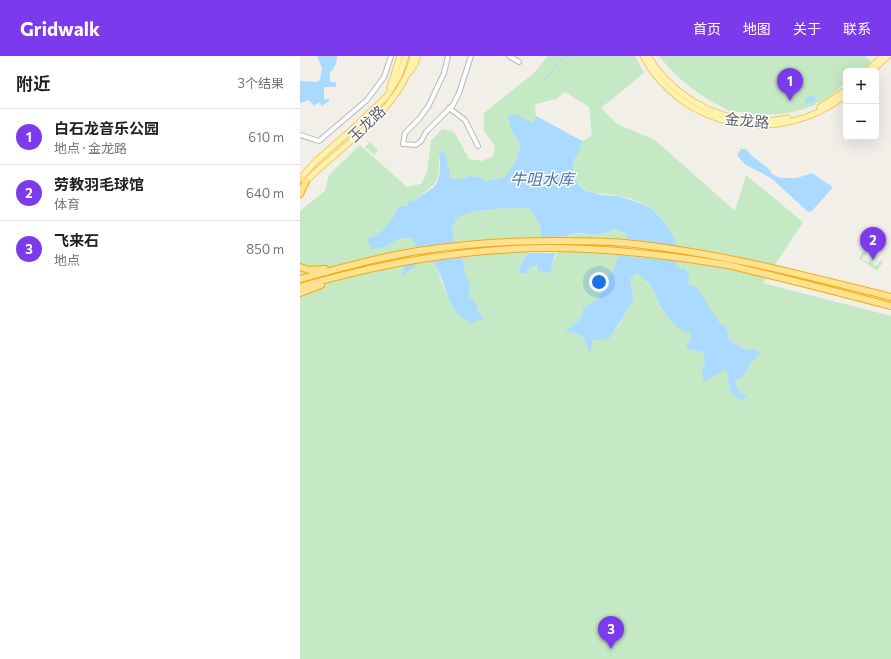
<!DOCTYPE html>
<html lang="zh">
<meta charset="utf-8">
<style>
:root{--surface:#fff;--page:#f6f6f6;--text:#202124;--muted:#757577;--line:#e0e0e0;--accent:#7c3aed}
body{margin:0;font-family:Commissioner,"Noto Sans SC",sans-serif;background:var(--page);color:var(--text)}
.controls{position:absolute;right:12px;top:12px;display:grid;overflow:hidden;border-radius:6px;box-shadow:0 4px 16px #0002}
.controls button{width:36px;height:36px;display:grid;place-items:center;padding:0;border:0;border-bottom:1px solid var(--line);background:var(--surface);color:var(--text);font:20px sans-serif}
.you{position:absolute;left:299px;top:226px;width:14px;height:14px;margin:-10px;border:3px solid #fff;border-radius:50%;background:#1a73e8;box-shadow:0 0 0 6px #1a73e833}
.badge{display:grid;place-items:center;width:26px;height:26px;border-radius:50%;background:var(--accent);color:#fff;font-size:13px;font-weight:700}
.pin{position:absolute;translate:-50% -33px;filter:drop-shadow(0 1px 2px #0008)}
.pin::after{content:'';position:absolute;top:21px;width:14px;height:12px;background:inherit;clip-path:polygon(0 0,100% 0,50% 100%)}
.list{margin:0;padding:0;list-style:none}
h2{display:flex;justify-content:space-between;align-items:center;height:52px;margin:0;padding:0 16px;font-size:17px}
h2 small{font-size:13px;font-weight:400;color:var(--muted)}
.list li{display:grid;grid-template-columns:26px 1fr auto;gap:12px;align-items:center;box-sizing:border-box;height:56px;padding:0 16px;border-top:1px solid var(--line)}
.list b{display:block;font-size:15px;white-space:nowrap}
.list p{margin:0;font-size:13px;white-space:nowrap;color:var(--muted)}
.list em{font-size:13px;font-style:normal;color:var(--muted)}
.map{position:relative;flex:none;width:591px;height:603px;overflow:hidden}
header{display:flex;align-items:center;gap:24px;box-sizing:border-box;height:56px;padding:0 20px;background:var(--accent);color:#fff}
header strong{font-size:19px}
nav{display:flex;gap:22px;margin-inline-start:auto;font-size:14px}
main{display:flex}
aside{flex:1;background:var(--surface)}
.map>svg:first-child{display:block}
.green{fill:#c5e8c5;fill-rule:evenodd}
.water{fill:#aadaff}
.pier{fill:#f1efe8}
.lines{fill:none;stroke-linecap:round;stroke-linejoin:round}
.stream{stroke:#aadaff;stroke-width:1}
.minor-casing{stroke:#b5b8bc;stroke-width:6}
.major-casing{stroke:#f2c960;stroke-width:7}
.highway-casing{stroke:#f9ab00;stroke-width:8}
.minor{stroke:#fff;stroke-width:4}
.major{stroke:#fff2af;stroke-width:5}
.highway{stroke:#fde293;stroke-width:6}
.labels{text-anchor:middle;stroke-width:3;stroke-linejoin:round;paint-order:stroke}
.street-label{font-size:15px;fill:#5f6368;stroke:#fff}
.water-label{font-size:16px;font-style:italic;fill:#4174aa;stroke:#fff}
</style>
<header>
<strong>Gridwalk</strong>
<nav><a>首页</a><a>地图</a><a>关于</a><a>联系</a></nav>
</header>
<main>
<aside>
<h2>附近<small>3个结果</small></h2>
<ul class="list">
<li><span class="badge">1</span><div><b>白石龙音乐公园</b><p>地点 · 金龙路</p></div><em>610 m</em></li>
<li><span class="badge">2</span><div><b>劳教羽毛球馆</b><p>体育</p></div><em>640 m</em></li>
<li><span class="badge">3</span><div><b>飞来石</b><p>地点</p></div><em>850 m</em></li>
</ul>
</aside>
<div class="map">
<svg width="591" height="603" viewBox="0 0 591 603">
<rect width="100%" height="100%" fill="#f1efe8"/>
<path class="green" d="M248,0H335L344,17L301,52L317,68L355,84L435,155L446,119L503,166L463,227L591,260V603H0V154H1L25,135L29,119L60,89L107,131L121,128L127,117L131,85L142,73L154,76L169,103L182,105L193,100L195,90L184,75V57L234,17ZM265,36L289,51L292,80L282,85L236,60L235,48L256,43ZM236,60L279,96C274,104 269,112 275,121C286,143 300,135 320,140C330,142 346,147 354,154C360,159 373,177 375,184C377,192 376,201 376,209L379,213L388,228L405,245L420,267L426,270L429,284L446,294H456L452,306L442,322L435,323L439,336L447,340L431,338L426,312L403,326L402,312L405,306L403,296L389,294L394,275L361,253L353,234L347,227L343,221L337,217L330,223L334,244L327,253L317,273L293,284L290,296L282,279L266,275C273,268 283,264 284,253L298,243L306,230L308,221L312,218L320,196L332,190L326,177L315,173L296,179L274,178L265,182L259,191L252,209C241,209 233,208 225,217H219L225,200C249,188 243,169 229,152C214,152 169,152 158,162C156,164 154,169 152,172L154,184L163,202L166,221L170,227L169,240L177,249V254L184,263L159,259C154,250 148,242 145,234C139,222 139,209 127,201L101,220L114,202L116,189L111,182H101L85,191L67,184C83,179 92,164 99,150C104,150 109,150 114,146C116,144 117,141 120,139C139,126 139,125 139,102L145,97L150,123H164L170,120L180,121L186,125L198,123L207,120L215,107L221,88L214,78L208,66L232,67Z
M359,0H565L571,6L561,15H546V27C537,34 527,43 516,48C493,59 466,61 441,56C436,55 430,55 426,53C400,40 377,23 359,0Z
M70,86L78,94L74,99L65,91Z
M566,192L569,194L562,203L568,207L574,199L577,201L572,207L576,210L581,204L583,206L577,215L559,202Z"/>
<path class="water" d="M17,0H37L36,8L32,15H30V26H36V31H24V43H29V45L22,50L19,46L14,50L9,44L0,47V25L17,26L20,24L22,12Z
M509,40L515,41L516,43L512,47L506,48L505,44Z
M209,59H217L232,67L236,60L282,85L279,96L273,106V117L279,129L286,135L301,139L319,140L343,148L354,154L367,169L375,184L379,195L376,204V209L380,213H385L389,219L388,228L396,231L420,267L426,270L429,284L446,294H456L460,297L452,306L442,322L435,324L439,336L447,340L442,344L431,338L426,313L403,326L402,312L405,306L403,296L389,294L386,290L391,284L390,278L393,275L384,276C376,270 368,262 362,253C358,248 357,241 354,236C352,231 342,220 337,217L330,223L334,244C324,257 319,270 308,283L293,284L290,297L282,279L265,275C274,268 283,264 283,253L298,243L306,230L308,221L312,218L320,196L331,190L326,177L315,173C309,175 301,178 295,179C288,179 279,176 273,178C258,182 253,203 250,217L238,215L237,209L230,212L226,217H218L225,200C249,188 243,169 229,152C214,152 169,152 158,162C156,164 154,169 152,172L154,184L163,202L166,221L170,227L169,240L177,249V254L184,263L172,267C168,264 162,262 158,258C144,243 144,212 127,201L101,221L104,211C114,205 115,199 116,189L111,182H101L85,191L72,193L67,183C83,179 92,164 99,150H107L109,143L114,146C120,137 131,136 136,128C142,119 139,105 140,96L145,97L151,123H164L169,120L180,121L186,125L198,123L206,120L215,107L221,88C215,79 207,70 209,59Z
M441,93H446L451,99L468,112L472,118L480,122H497L512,117L528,128L533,131L511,156L507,155L471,122L446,109L440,103L437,99Z"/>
<path class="pier" d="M238,182L268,183L261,192L258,197H227L231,195L237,189Z
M326,183L379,191L381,196L378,205L317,199L319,195L329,189Z
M158,187L165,201L130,205L127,204L124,206L103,209L108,206L112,201L113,192Z"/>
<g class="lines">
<path class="stream" d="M245,24L261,4L269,0"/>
<g class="minor-casing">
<path id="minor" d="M148,0L144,17L129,49L119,63L105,77L103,88L116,89L121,85L126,76L153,49L159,37L171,0
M209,0L219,6
M149,52L165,64L178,90
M0,79L19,85L67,44L84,21L91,0"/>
</g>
<g class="major-casing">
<path id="major" d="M343,0C383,74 480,91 546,39
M348,0C377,47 433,74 488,62
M567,15L583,0
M572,15L588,0
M109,17L115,8L118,0
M90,31L100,0
M520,51L546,34
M1,122L15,106L48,77L87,40L99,20L106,0
M6,125C42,89 102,53 113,0"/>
</g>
<g class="highway-casing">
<path id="highway" d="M0,123L1,122
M0,138L6,125
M0,211L9,214L25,213
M0,223C44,211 87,199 132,193C173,187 214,185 256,185C279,185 302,185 325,187C416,196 503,219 591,241
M0,231C70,210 141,197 213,193C281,189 354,197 421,208C436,210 450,215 465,218C507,228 549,239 591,250
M0,237L21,229"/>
</g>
<use href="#minor" class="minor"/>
<use href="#major" class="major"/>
<use href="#highway" class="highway"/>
</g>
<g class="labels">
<g class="street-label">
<text transform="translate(447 65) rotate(5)" y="5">金龙路</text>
<text transform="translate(67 68) rotate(-44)" y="5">玉龙路</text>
</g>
<g class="water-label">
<text x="242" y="129">牛咀水库</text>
</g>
</g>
</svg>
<div class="controls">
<button>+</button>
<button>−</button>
</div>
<div class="you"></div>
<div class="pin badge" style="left:490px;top:45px">1</div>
<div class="pin badge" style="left:573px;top:204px">2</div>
<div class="pin badge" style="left:311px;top:593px">3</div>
</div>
</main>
